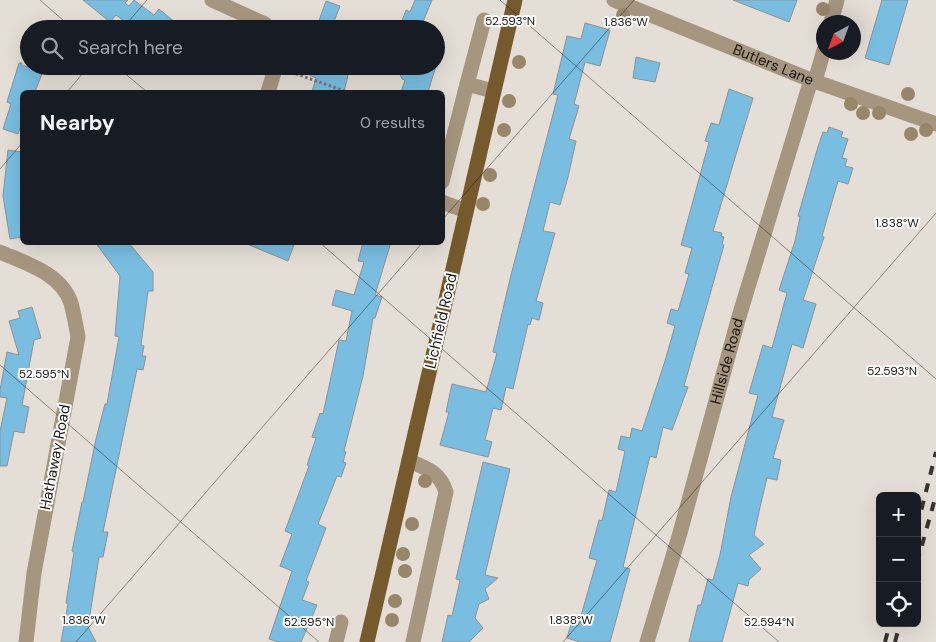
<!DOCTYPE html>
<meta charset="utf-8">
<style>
:root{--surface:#171b24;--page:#242831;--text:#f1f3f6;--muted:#9ea1a6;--line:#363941}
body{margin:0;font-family:"DM Sans",sans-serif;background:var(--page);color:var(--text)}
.controls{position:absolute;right:15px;bottom:15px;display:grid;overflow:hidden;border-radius:8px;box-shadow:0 5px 20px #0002}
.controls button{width:45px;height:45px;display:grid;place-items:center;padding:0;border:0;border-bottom:1px solid var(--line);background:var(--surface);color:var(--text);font:25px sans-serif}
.compass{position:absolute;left:816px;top:15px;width:45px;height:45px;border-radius:50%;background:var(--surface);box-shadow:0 5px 20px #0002;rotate:221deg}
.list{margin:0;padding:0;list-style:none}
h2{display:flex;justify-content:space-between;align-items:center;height:65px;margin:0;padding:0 20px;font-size:21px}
h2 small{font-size:16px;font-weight:400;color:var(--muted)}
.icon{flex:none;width:28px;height:28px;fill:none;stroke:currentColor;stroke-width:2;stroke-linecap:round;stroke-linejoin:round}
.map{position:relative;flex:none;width:936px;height:642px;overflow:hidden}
.search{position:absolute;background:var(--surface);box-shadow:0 5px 20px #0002;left:20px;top:20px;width:425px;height:55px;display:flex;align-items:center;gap:12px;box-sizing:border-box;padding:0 18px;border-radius:28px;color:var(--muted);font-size:19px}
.panel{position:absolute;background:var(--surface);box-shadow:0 5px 20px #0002;left:20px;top:90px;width:425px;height:155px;border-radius:8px}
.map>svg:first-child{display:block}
.building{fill:#79bee1;stroke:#899298}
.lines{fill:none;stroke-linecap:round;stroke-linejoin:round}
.path{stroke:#7c7873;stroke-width:3;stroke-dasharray:2.5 2.5;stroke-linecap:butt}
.street{stroke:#a7967f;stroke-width:15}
.primary{stroke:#76592c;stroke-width:15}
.rail{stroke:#373430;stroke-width:4;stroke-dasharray:9 9;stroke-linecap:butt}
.tree{fill:#98866a}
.ticks{fill:none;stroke:#181613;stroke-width:1;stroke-opacity:0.45}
.labels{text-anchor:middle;stroke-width:4;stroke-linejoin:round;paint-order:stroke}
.street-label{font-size:15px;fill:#181613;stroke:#fff}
.ticks-label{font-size:12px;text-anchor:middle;fill:#181613;stroke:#fff;stroke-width:4;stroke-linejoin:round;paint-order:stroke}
</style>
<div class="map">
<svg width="936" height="642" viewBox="0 0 936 642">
<rect width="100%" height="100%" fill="#e5ded6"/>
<path class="building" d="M83,0H128L125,3L129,6L134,0L154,15L159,9L183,29H134L116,15L110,22Z
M415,0H432L420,29H399L406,10L410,12Z
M733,0H797L789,22Z
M882,0H908L889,65L865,58Z
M326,1L340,6L331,29H316Z
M585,23L610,30L600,66L585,62L574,104L579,106L569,139L576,141L568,177L560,205L550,202L543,231L555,233L536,301L543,303L539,320L532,318L530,325L528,324L513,389L506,387L501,410L493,408L485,440L492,442L488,457L440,445L449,412H446L452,384L486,392L497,353L493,352L510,279L558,95L553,94L567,36L581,39Z
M636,57L660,63L655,82L633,78Z
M19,63H22V66H45L35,92H22V122L18,134L3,129L11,104L7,102Z
M290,66H340L338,72L348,75L344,92H312L316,78Z
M396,66H436L428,92H401L405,80L402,79Z
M729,89L753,98L713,231L722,233L721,236L724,237L722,244L724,245L684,386L688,387L672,430L663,427L656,458L650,456L623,567L630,569L610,642H580L567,638L571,624L578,626L597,560L589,558L599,520L602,521L609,490L616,492L625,451L618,449L621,436L630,438L632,428L642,431L665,361L675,326L667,323L671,309L678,311L689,274L685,273L692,248L681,245L709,142L705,141L711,123L719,125Z
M829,127L843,132L841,137L848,139L842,158L847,159L845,166L853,168L848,184L838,181L822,236L824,237L803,300L816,304L803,348L792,344L772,417L784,420L773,458L781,460L777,480L767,478L760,507L754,535L764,544L749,555L761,569L749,580L748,586L738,583L722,642H689L698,605H701L708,579L713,580L720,555L731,497L758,395L749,393L763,345L772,348L787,293L779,290L795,241L800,217L798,216L817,150L823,132L827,133Z
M8,150L22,152V237L10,239L3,196Z
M95,242H128L153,272V291H148L141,345L144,346L142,356H146L143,370L137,369L103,532H108L103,557H99L88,627L96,642H61L68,604L66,603L74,552L72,551L82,502H83L96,439L105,404H107L119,337L115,336L120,276Z
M242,242H295L288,261Z
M363,242H391L375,295L382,297L375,318H373L363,376L344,451L346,452L343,462L346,463L341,477L337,476L318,524L326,528L306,581L309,582L302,600L317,605L301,642H278L269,639L292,571L280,566L292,534L285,531L309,466L307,465L316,438L312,437L320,413L323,414L339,340L346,341L352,311L332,305L336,290L354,295L364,262L358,261Z
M32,307L41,338L34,340L22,405L29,407L24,433L14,431L7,466H0V431L7,398L0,397V390L7,352L19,355L9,321L20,318L18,311Z
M483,462L510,469L485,575L498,578L485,589L489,599L479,604L475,618L483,628L469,642H442L448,615L452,616L460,580L456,579Z"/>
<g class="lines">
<path class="path" d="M291,72L347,92"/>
<g class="street">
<path d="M212,0L265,24L270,29"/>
<path id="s1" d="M614,0L811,80L936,124"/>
<path d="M831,22L837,0"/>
<path d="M815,81L824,50"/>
<path d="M467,84L484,20"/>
<path d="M268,92L276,66"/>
<path d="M442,182L467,84L493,91"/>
<path d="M442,202L466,211"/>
<path d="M0,252C25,263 61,273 71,303C74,314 76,326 78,337L34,573L26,642"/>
<path d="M409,461C426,468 440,472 446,492L413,642"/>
<path d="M336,642L341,622"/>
<path id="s2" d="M647,642L680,533L738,320L811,80"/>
</g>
<path class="primary" d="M367,642L515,0"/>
<path class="rail" d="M917,527L936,452
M917,563L936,495
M885,642L890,623
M895,642L900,623"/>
</g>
<g class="tree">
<circle cx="823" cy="9" r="7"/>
<circle cx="623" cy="15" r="7"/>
<circle cx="519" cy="62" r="7"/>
<circle cx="908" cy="94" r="7"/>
<circle cx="509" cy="101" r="7"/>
<circle cx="851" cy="104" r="7"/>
<circle cx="863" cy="113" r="7"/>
<circle cx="879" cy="113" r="7"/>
<circle cx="504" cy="130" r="7"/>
<circle cx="926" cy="130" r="7"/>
<circle cx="911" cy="134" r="7"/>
<circle cx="490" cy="175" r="7"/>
<circle cx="483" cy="204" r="7"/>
<circle cx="425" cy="481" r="7"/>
<circle cx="412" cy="524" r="7"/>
<circle cx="403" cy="554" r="7"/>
<circle cx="405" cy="571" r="7"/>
<circle cx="395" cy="601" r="7"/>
<circle cx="392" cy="620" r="7"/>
</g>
<path class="ticks" d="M40,0L73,29M500,0L936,379M122,29L147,0M116,66L147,92M67,92L89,66M0,169L22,143M442,220L634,0M319,242L779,642M0,365L319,642M76,642L423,242M563,642L936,213"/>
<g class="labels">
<g class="street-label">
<text dy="5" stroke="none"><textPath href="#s1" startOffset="172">Butlers Lane</textPath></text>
<text transform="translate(441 321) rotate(-77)" y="5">Lichfield Road</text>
<text dy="5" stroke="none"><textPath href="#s2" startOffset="292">Hillside Road</textPath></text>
<text transform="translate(55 457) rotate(-79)" y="5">Hathaway Road</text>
</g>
</g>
<g class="ticks-label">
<text x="510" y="25">52.593°N</text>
<text x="626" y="26">1.836°W</text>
<text x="897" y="227">1.838°W</text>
<text x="892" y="375">52.593°N</text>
<text x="44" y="378">52.595°N</text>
<text x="84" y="624">1.836°W</text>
<text x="571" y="624">1.838°W</text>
<text x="309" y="626">52.595°N</text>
<text x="769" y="626">52.594°N</text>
</g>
</svg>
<div class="controls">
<button>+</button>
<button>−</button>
<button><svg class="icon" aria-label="locate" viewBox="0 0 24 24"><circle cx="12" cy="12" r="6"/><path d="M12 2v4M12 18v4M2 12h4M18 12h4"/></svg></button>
</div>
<svg class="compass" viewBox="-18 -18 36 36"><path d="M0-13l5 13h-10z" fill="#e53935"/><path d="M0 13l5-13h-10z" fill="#9ea1a6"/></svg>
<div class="search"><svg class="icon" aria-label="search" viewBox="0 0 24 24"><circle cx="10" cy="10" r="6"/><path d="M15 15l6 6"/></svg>Search here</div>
<section class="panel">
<h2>Nearby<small>0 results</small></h2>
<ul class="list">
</ul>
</section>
</div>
